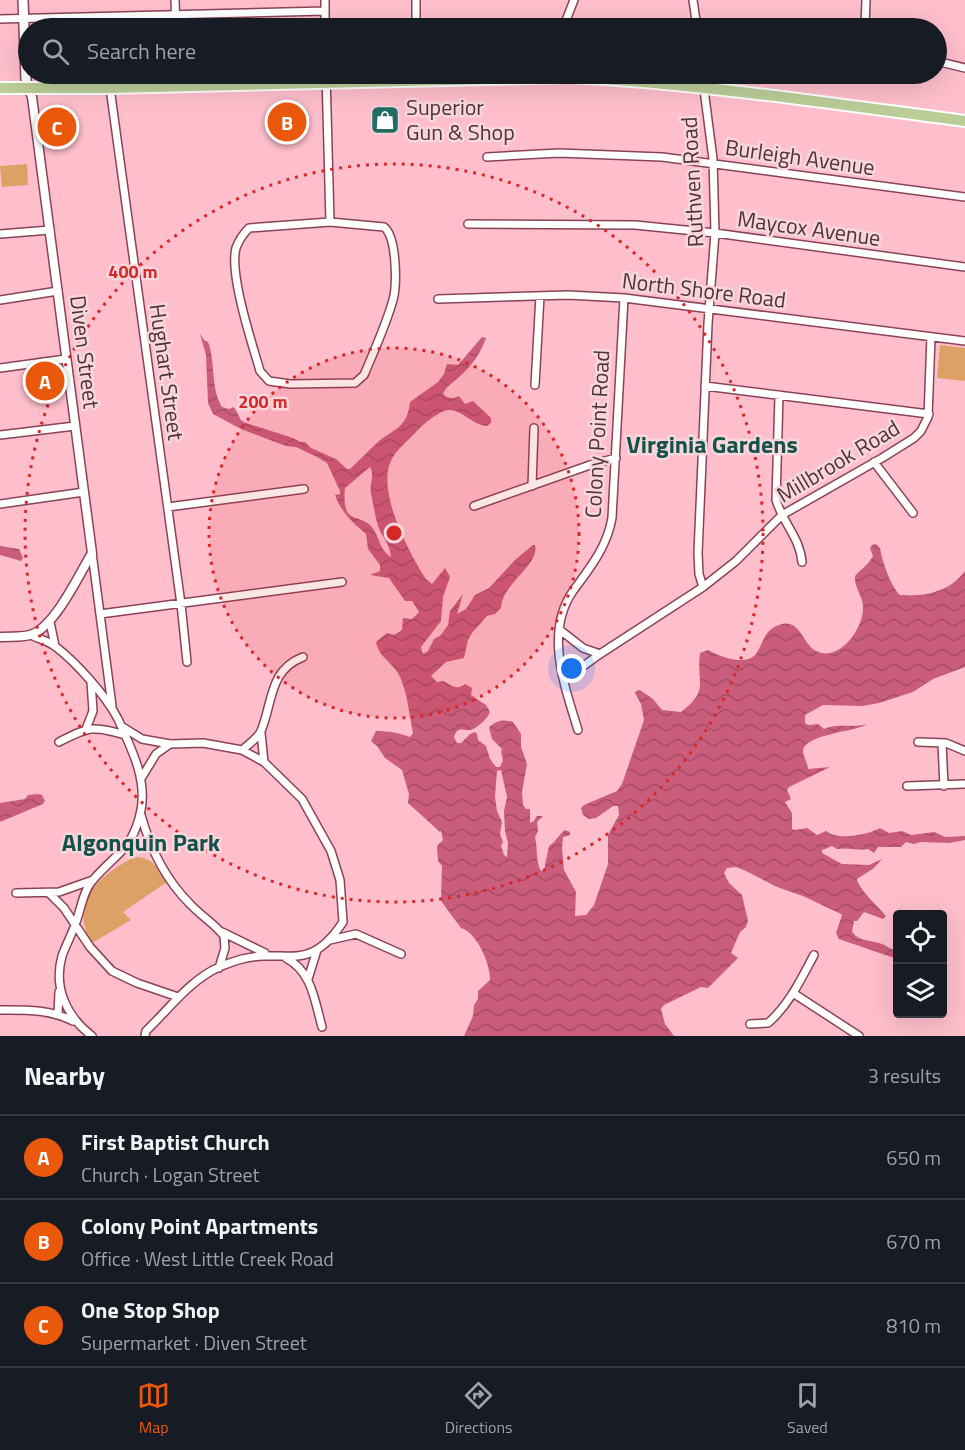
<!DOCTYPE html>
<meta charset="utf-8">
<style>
:root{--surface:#171b24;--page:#242831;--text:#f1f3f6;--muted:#9ea1a6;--line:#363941;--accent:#ea580c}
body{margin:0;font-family:"Titillium Web",sans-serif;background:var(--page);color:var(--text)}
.controls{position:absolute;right:18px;bottom:18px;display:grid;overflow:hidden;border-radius:6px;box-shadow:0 6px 24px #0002}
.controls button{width:54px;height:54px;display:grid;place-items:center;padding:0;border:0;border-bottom:2px solid var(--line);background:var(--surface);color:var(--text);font:30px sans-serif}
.you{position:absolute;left:572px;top:669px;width:21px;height:21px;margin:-15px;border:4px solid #fff;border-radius:50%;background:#1a73e8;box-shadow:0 0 0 9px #1a73e833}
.badge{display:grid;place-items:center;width:39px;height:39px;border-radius:50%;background:var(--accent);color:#fff;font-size:20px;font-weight:700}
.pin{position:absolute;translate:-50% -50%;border:3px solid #fff;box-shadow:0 2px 6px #0006}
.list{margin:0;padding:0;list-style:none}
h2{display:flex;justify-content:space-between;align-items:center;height:78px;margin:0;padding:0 24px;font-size:26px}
h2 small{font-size:20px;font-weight:400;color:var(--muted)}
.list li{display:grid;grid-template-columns:39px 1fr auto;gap:18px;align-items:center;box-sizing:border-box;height:84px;padding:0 24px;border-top:2px solid var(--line)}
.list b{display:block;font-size:22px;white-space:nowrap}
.list p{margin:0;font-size:20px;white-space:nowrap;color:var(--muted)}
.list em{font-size:20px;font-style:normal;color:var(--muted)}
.icon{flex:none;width:33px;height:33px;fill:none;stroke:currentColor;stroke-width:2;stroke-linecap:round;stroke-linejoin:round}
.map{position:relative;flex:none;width:965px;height:1036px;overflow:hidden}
.search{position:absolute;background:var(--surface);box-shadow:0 6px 24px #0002;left:18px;right:18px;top:18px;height:66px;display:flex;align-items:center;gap:15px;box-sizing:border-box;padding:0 21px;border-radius:33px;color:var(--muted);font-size:22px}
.sheet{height:330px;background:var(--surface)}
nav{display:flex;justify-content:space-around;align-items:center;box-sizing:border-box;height:84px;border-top:2px solid var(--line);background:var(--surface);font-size:16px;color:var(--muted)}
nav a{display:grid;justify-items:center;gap:3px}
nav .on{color:var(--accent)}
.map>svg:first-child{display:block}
.park{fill:#dea165}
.water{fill:url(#water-waves);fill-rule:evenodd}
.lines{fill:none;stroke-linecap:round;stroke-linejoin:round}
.minor-casing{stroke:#884456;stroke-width:10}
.tertiary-casing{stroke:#884456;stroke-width:11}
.secondary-casing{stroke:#884456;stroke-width:12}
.primary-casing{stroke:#fff;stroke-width:14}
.minor{stroke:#fff;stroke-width:7}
.tertiary{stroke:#fff;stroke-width:8}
.secondary{stroke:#fff;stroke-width:9}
.primary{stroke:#bbcc97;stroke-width:10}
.ring{fill:none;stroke:#d62828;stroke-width:3;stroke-dasharray:3 6}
.labels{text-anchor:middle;stroke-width:5;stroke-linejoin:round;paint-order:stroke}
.poi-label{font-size:22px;fill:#513239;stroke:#f7d6dc;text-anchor:start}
.street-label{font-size:22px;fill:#513239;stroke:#f7d6dc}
.neighbourhood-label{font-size:24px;font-weight:bold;fill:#16514a;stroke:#f7d6dc}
.centre{fill:#d62828;stroke:#f7d6dc;stroke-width:3}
.ring-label{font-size:18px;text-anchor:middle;font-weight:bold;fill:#d62828;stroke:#f7d6dc;stroke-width:5;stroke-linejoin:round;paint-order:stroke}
</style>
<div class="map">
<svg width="965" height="1036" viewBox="0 0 965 1036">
<defs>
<pattern id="water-waves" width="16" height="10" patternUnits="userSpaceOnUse" patternTransform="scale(1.5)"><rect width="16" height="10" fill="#ca5c7c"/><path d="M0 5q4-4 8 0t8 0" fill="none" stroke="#a64d67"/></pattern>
</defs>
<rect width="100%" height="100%" fill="#febecc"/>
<path class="park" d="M27,164L28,185L2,187L0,166Z
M940,345L965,348V381L937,378Z
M135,857C152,857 158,868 167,882L123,912L131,920L92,943C67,903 101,873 135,857Z"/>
<path class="water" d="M200,334L204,340L208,342C216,363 210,388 222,407L229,409L234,407L241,420L246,423L293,438L300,442H305L311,448L336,459L347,469H350C360,460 369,450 378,442C394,428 407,429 410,402L438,382L444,374L447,364L458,365L482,337L486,338C481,353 471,367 459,377C453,383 446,386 443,394C448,399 454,399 459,396L465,404L473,401L491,418V423L487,426C472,425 462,410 450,410C441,409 422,425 416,432C406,443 396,449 390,463C378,494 409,553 426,579L432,584L445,568L450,577L443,597L441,621L421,647L423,654L428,651L434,639L441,635L448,625L450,611L463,594L457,614L466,609L475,595L489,588L515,560L533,545H535C540,565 502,583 501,608L495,614L487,616L472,633L468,640L464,658L446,662L431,676L437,682L443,681C452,685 456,691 465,684L472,688L471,695L486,705L490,712C488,718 479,726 473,729C465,733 458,724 454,737L457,743H461L470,734L475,732L477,734L478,740L486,746L490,759L496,767H500L503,760L501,752L502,749L492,739L489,727C498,720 502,719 513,722L521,734V747L527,764L522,792L523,805L526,809H530V823L534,821L537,816H543L537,822L538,831L535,837C538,848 535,860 541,871L544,870L549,846C556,842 559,834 565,830L570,832V835L563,837L562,849L564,870L576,892L575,916L586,915L594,905L608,864V835L619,815L618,806H613L596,818L589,819L583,815L581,808L584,805L617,791L622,784L644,720L641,704L635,693L636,691L640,690L653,699L662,710L681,712C710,690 696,683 700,653L708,650C719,656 745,667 756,654C764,643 763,629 782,624C801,620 803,645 816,651C839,663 864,628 863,607C863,596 854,588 855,576C861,569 868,565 873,556L870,548L872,545L876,544L880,548C882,561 891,587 900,595C924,597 950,592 965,571V667L933,679L913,692L879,703L863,706L823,705L805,715V723L808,725L818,724L824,729C836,723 853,728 867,724C856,732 804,734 803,751C803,756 808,764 808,769L830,767L789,787L787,790L791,799L785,802L792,813V829L795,830L807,828L817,835L826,831C837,841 868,835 880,828L889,833L902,831L911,835L934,832L945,837L965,836V840L949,843L921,842L914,844L906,842L901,847H878L874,853L868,849C857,851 848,847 837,849L832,846L822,850V853L842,864L869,865L882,859L874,868L857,879V881C865,896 876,904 886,916L883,919L864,912L857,921H854L852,931C857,941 869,940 879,943C886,945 891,949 897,952V959L839,939L836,933L842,915L841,914L803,896L777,887L746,871L736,867L727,868L724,873L729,883L742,895L748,921L746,927L740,932L731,953L738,958L708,988L701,987L664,1005L661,1009L665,1024L674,1036H464L473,1016L474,1005L478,999V991L490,980C491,966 477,932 461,928L441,901L442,866L438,861L437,846L443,840L441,830L440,832L408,803L409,794L402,770L385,758L377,746L371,741L376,731C389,731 399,733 410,737L413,733C409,714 408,695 400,677C394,663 379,658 376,642L387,633L394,635L402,630L403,618L412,619L419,612L412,601H405L389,578L370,575L380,571V565L368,549L366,534C353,523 341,512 335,495L340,494V491L327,463L317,457L296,447L286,446L241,429L213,414L208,403L206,355ZM370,467C375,475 369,484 371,494C374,506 375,520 380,531C385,540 390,546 391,557C380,550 380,540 374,530C361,510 341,529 345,488ZM501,770L507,797L504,811L505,831L508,843L507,857L504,855L501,846L503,842L500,834L502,822L497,811L495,797L497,771Z
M0,546L19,549L23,558L21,561L0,555Z
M38,794L42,795L45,801L43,804L0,822V803L25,799L28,795Z"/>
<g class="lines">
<g class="minor-casing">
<path id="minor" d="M175,0L176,28
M325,0V28
M693,0L697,28
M0,19L325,11
M416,28V0
M563,28L574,0
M865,28L866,0
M936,61L965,68
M176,74L177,86
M326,74L330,222
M110,88L181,604L187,662
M487,157L559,153L662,157L965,197
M330,222L384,227C397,237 397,285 393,300C386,325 374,351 364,375L355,383L290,384L269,381L260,371C252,343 229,274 236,248C239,240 243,234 249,228Z
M468,224L635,225L715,233L965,267
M0,234L50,230
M438,299L568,295L624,298L965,341
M0,300L58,291
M0,368L66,359
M535,385L540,296
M705,386L929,414
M779,395L776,500C783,523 800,538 802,562
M0,435L75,426
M874,462L913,513
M532,486L534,428
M0,504L84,492
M474,506L590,465L616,458
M168,507L304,489
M92,553L112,706
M703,587L736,561L782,515L882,458L914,438L921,431L928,417L931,337
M100,614L342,582
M50,622L55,646
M560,630L583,648L600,654
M31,635C39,639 49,641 56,647C77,663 106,696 118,719C131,748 147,778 141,810C133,850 116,853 93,880C83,891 81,909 76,922C72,934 66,945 62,956C53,988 67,1017 92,1036
M564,680L600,654L703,587L699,574L698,553L708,324L715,233L713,159L702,74
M121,726L142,739L170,744L203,743L242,750L264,762L302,799L331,851L340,880L343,922C336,932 329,942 318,949C301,960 283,955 264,956C248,956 234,961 219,967C189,981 170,1008 146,1031L145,1036
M86,729L93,711L91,682
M578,730C565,687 544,633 573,591C590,568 607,547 612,518L624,298
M261,733L264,762
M59,742C88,727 93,725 125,735
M918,742L946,743L965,751
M942,743L944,786
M242,750C248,745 258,738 261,731C273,702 269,670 303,657
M142,777L156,754L170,744
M907,786L965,784
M141,815C150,848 166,880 190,904C200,915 215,924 224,936L225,948L219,968
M16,893L59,892L93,880
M49,893L64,908L90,947L112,971L137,983L178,997
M222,932L265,953
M330,940L356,934L401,954
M286,958C312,971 315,1002 322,1027
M308,979L317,950
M793,993L859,1036
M0,1010C26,1010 49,1009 73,1021
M58,1014L59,992
M750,1024L768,1023C789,1005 801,979 814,955"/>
</g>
<g class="tertiary-casing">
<path id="tertiary" d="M0,637C10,636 24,638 33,634C56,624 79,575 92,553L32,97L28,88"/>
</g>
<g class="secondary-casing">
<path id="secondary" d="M23,0L26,80L28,88"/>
</g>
<g class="primary-casing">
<path id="primary" d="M0,88H110L571,77C703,84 834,104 965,121"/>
</g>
<use href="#minor" class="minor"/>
<use href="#tertiary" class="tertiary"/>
<use href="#secondary" class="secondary"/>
<use href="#primary" class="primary"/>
</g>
<circle cx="394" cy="533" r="185" fill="#d62828" fill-opacity=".12"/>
<g class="ring">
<circle cx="394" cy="533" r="185"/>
<circle cx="394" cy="533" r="369"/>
</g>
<defs>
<g id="shop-square" transform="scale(1.5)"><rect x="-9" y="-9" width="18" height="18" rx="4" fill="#236c63" stroke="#f7d6dc"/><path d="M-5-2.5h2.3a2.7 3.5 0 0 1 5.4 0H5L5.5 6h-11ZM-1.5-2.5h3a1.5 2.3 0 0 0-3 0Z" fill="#fff"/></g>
</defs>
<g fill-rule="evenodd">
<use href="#shop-square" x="385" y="120"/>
</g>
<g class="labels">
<g class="poi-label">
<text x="406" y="115">Superior<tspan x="406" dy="25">Gun &amp; Shop</tspan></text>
</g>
<g class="street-label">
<text transform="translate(800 157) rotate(8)" y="8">Burleigh Avenue</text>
<text transform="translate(692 182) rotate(-93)" y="8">Ruthven Road</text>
<text transform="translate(809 228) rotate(8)" y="8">Maycox Avenue</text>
<text transform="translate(704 290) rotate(7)" y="8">North Shore Road</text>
<text transform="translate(85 352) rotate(83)" y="8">Diven Street</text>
<text transform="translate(167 372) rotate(82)" y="8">Hughart Street</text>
<text transform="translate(597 434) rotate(-87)" y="8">Colony Point Road</text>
<text transform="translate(838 461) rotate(-31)" y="8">Millbrook Road</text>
</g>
<g class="neighbourhood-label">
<text x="712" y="453">Virginia Gardens</text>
<text x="141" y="851">Algonquin Park</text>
</g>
</g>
<circle cx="394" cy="533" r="9" class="centre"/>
<g class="ring-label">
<text x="133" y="278">400 m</text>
<text x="263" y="408">200 m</text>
</g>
</svg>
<div class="controls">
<button><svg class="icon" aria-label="locate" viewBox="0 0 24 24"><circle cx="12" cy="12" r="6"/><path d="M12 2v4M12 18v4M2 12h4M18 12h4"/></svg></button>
<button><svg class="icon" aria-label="layers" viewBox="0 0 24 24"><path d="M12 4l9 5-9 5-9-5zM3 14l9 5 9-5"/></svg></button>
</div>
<div class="you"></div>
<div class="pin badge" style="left:45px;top:381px">A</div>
<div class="pin badge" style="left:287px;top:122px">B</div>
<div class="pin badge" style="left:57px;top:127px">C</div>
<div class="search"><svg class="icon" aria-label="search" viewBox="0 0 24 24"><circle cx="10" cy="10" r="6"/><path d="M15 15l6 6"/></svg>Search here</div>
</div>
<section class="sheet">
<h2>Nearby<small>3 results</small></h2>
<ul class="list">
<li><span class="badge">A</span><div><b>First Baptist Church</b><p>Church · Logan Street</p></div><em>650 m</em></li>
<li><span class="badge">B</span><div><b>Colony Point Apartments</b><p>Office · West Little Creek Road</p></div><em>670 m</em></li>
<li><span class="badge">C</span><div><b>One Stop Shop</b><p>Supermarket · Diven Street</p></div><em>810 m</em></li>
</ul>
</section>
<nav>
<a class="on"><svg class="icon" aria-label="map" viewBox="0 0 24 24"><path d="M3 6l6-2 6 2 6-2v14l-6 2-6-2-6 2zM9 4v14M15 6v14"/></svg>Map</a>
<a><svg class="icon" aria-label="directions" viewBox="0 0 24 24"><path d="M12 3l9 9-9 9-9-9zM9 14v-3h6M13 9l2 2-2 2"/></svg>Directions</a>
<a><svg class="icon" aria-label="saved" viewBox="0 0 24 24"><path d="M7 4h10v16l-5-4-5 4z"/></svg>Saved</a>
</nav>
